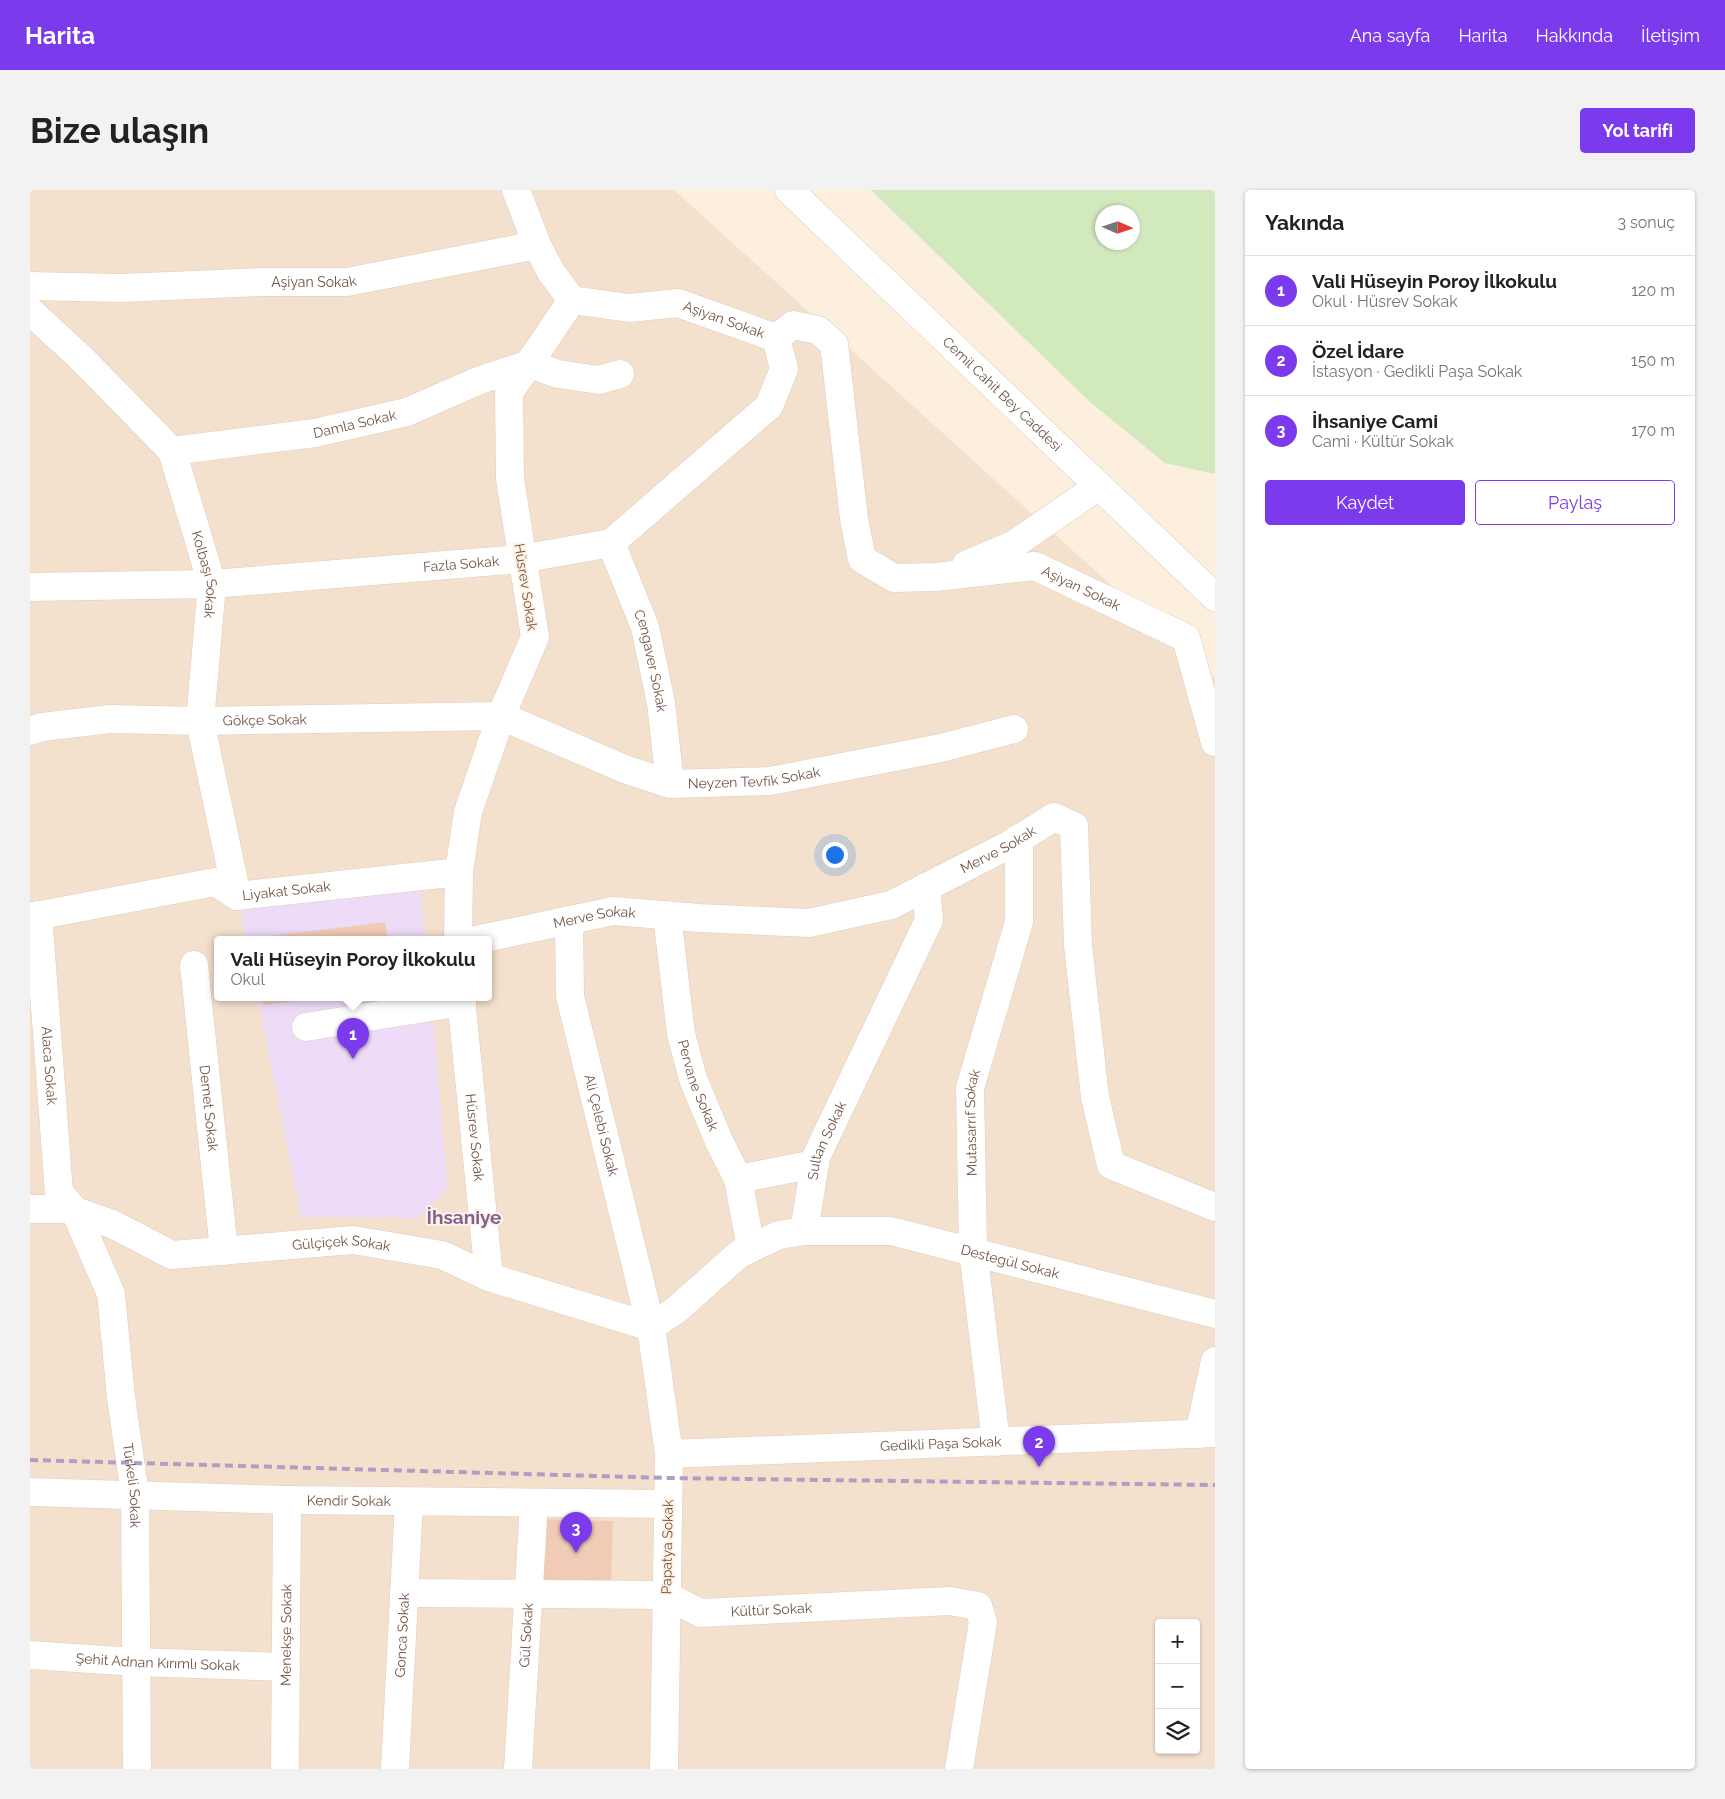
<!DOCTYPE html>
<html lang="tr">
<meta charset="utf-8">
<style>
:root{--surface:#fff;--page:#f2f2f2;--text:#222;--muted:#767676;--line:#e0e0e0;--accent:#7c3aed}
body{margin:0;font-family:Raleway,sans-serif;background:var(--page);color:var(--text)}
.controls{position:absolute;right:15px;bottom:15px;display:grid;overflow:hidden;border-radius:5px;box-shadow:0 1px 4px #0004}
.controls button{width:45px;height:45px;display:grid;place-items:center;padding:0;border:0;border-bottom:1px solid var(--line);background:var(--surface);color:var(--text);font:25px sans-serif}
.compass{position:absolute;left:1065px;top:15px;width:45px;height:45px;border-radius:50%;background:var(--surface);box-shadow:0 1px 4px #0004;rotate:93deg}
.you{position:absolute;left:804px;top:664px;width:18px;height:18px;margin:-12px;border:4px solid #fff;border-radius:50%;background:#1a73e8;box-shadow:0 0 0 8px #1a73e833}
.badge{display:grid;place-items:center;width:32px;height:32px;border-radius:50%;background:var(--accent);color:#fff;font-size:16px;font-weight:700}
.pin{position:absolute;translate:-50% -41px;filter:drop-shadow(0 1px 2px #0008)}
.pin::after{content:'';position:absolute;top:26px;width:18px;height:15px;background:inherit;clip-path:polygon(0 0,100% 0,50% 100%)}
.popup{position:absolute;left:184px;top:746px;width:278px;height:65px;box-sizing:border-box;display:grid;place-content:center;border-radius:5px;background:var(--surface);filter:drop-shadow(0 1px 4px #0005);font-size:16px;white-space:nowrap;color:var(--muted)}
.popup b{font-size:19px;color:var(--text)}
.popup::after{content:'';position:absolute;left:50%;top:100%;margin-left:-10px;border:10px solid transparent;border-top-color:var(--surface)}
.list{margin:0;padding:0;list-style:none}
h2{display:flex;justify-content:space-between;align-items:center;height:65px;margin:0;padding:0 20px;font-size:21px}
h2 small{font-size:16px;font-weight:400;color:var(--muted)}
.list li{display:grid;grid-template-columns:32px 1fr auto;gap:15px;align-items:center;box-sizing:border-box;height:70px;padding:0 20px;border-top:1px solid var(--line)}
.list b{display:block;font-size:19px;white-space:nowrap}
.list p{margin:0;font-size:16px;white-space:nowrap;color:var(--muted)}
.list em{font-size:16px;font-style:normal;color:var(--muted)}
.actions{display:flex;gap:10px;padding:15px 20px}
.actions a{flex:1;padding:11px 0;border:1px solid var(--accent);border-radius:5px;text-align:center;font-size:18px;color:var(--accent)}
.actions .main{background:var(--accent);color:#fff}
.icon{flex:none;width:28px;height:28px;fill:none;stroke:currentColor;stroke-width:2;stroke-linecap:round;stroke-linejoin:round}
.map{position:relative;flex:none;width:1185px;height:1579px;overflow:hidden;border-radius:5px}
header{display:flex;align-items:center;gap:30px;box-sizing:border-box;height:70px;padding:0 25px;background:var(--accent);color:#fff}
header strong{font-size:24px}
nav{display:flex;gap:28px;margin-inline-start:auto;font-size:18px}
.intro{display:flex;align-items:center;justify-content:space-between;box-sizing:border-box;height:120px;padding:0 30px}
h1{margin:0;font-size:35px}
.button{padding:12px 22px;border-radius:5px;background:var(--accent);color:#fff;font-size:18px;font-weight:700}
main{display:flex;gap:30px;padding:0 30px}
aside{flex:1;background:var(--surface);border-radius:5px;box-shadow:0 1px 4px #0004}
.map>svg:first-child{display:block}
.residential{fill:#f4e1cd;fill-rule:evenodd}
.education{fill:#eddbf8}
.green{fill:#d1e9bd;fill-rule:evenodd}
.building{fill:#f2cbb6}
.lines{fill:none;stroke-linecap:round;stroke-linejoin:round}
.minor-casing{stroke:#e0cbbb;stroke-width:29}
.minor{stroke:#fff;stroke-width:28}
.rail{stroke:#b19ec4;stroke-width:4;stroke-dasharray:8 5;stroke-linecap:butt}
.labels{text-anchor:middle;stroke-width:4;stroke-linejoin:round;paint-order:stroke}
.street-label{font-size:14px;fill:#725446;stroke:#fff4e4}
.district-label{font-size:19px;font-weight:bold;fill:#826296;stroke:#fff4e4}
</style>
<header>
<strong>Harita</strong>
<nav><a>Ana sayfa</a><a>Harita</a><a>Hakkında</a><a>İletişim</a></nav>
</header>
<div class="intro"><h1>Bize ulaşın</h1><a class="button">Yol tarifi</a></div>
<main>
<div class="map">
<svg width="1185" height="1579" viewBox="0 0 1185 1579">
<rect width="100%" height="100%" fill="#fcefde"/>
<path class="residential" d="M0,0H644L1185,489V1579H0ZM188,750H458V808H188ZM1129,1433H1166V1560H1129Z"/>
<path class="education" d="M390,690L395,750H216L211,718Z
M228,808H401L418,998L388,1028L271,1027Z"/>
<path class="green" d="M841,0H1185V284L1135,273L1060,212ZM1072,22H1102V52H1072Z"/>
<path class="building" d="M355,732L358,750H225V748Z
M232,808H279V809L233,815Z
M511,1329L583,1331L581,1396L510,1394Z"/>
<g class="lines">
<g class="minor-casing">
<g id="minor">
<path d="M486,0L507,55"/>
<path id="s1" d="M759,0L1185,407"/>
<path id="s2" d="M0,96L91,98L231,92H317L507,55L521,82L542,110L599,118L648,113L746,148L763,135L788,140L804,154L824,329L832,369L864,388L906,387L1005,376L1156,448L1185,552"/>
<path id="s3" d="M0,121L51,168L142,261L182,394L170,531L207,706"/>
<path id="s4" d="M142,261L285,243L377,222L450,190L500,174L528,184L569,190L590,184"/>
<path id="s5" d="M581,353L615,437L631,513L640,594"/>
<path d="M936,375L983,355L1069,296"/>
<path id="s6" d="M0,397L182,394L491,369L581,353L739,216L754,179L746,148"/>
<path id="s7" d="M0,541L12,537L80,529L170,531L471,526L597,580L640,594L740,591L911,558L984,539"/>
<path id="s8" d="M8,725L29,1002L45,1021L81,1104L91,1207L105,1305L107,1579"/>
<path id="s9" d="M637,725L651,844L663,889L689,951L708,989L721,1058"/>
<path id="s10" d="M0,727L185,692L207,706L429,682"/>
<path id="s11" d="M539,730L540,806L621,1137L639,1264L634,1579"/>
<path d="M428,750L429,682L438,622L471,526L505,447L480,289L479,203L542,110"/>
<path id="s12" d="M446,750L583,721L669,728L779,733L861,715L979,655L1024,627L1044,636L1048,755L1065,907L1081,975L1185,1017"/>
<path id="s13" d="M164,775L194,1061"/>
<path id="s14" d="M431,808L459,1087"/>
<path d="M276,837L432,812"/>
<path d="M708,989L785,974"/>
<path id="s15" d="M0,1019H34L45,1021L82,1034L142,1065L323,1050L412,1065L459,1087L621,1137"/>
<path id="s16" d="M774,1041H861L1185,1124"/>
<path id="s17" d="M621,1137L646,1120L709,1064L749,1045L774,1041L786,967L899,730L896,697"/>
<path d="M1169,1244L1185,1171"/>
<path id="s18" d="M966,1252L943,1060L940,898L989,732V648"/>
<path id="s19" d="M639,1264L1185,1243"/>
<path id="s20" d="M0,1302L257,1310L638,1314"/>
<path id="s21" d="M374,1403L636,1405L670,1423L920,1411L948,1416L953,1432L929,1579"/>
<path id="s22" d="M0,1465L106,1472L256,1477"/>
<path id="s23" d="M255,1579L257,1310"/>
<path id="s24" d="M365,1579L379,1312"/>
<path id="s25" d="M488,1579L504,1313"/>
</g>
</g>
<use href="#minor" class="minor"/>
<path class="rail" d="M0,1270L638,1288L1185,1295"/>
</g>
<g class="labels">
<g class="street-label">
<text dy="5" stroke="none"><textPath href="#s2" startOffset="284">Aşiyan Sokak</textPath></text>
<text dy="5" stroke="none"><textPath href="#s2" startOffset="732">Aşiyan Sokak</textPath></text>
<text dy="5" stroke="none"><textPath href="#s1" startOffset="295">Cemil Cahit Bey Caddesi</textPath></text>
<text dy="5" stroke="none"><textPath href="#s4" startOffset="185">Damla Sokak</textPath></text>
<text dy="5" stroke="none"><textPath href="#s6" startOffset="432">Fazla Sokak</textPath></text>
<text dy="5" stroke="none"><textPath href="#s3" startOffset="328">Kolbaşı Sokak</textPath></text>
<text transform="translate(496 397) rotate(81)" y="5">Hüsrev Sokak</text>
<text dy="5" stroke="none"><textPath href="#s2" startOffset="1302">Aşiyan Sokak</textPath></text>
<text dy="5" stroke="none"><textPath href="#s5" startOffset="125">Cengaver Sokak</textPath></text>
<text dy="5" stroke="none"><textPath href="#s7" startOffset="236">Gökçe Sokak</textPath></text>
<text dy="5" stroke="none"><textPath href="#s7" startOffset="739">Neyzen Tevfik Sokak</textPath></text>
<text dy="5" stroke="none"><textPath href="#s12" startOffset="541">Merve Sokak</textPath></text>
<text dy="5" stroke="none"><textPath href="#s10" startOffset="264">Liyakat Sokak</textPath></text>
<text dy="5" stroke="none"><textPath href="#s12" startOffset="121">Merve Sokak</textPath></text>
<text dy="5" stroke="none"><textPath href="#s8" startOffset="151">Alaca Sokak</textPath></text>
<text dy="5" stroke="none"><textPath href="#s9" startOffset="174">Pervane Sokak</textPath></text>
<text dy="5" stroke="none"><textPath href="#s13" startOffset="144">Demet Sokak</textPath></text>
<text dy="5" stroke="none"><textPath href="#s18" startOffset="321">Mutasarrıf Sokak</textPath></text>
<text dy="5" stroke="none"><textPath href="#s11" startOffset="209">Ali Çelebi Sokak</textPath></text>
<text dy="5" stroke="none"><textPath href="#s14" startOffset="140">Hüsrev Sokak</textPath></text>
<text dy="5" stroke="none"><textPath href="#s17" startOffset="278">Sultan Sokak</textPath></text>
<text dy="5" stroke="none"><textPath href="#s15" startOffset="322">Gülçiçek Sokak</textPath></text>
<text dy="5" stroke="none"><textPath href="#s16" startOffset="210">Destegül Sokak</textPath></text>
<text dy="5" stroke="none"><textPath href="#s19" startOffset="272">Gedikli Paşa Sokak</textPath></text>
<text dy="5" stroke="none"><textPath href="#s8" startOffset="586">Türkeli Sokak</textPath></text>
<text dy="5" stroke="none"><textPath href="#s20" startOffset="319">Kendir Sokak</textPath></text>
<text transform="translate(637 1357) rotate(-89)" y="5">Papatya Sokak</text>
<text dy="5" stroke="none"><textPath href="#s21" startOffset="372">Kültür Sokak</textPath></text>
<text dy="5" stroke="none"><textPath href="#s23" startOffset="134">Menekşe Sokak</textPath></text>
<text dy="5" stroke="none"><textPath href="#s24" startOffset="134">Gonca Sokak</textPath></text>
<text dy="5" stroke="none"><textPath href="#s25" startOffset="134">Gül Sokak</textPath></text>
<text dy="5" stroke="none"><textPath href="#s22" startOffset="128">Şehit Adnan Kırımlı Sokak</textPath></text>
</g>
<g class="district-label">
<text x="434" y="1034">İhsaniye</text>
</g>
</g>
</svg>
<div class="controls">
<button>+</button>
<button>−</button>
<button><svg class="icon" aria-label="layers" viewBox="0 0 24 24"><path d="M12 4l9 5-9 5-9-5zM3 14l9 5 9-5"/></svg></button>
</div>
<svg class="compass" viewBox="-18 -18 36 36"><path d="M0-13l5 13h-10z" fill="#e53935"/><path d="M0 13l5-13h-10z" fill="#767676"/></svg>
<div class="you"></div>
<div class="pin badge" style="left:323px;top:869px">1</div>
<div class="popup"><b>Vali Hüseyin Poroy İlkokulu</b>Okul</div>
<div class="pin badge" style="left:1009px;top:1277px">2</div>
<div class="pin badge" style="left:546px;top:1363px">3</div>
</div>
<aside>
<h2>Yakında<small>3 sonuç</small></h2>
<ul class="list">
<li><span class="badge">1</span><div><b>Vali Hüseyin Poroy İlkokulu</b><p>Okul · Hüsrev Sokak</p></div><em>120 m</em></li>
<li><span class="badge">2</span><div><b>Özel İdare</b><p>İstasyon · Gedikli Paşa Sokak</p></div><em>150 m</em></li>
<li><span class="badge">3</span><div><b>İhsaniye Cami</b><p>Cami · Kültür Sokak</p></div><em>170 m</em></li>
</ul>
<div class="actions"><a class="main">Kaydet</a><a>Paylaş</a></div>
</aside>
</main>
